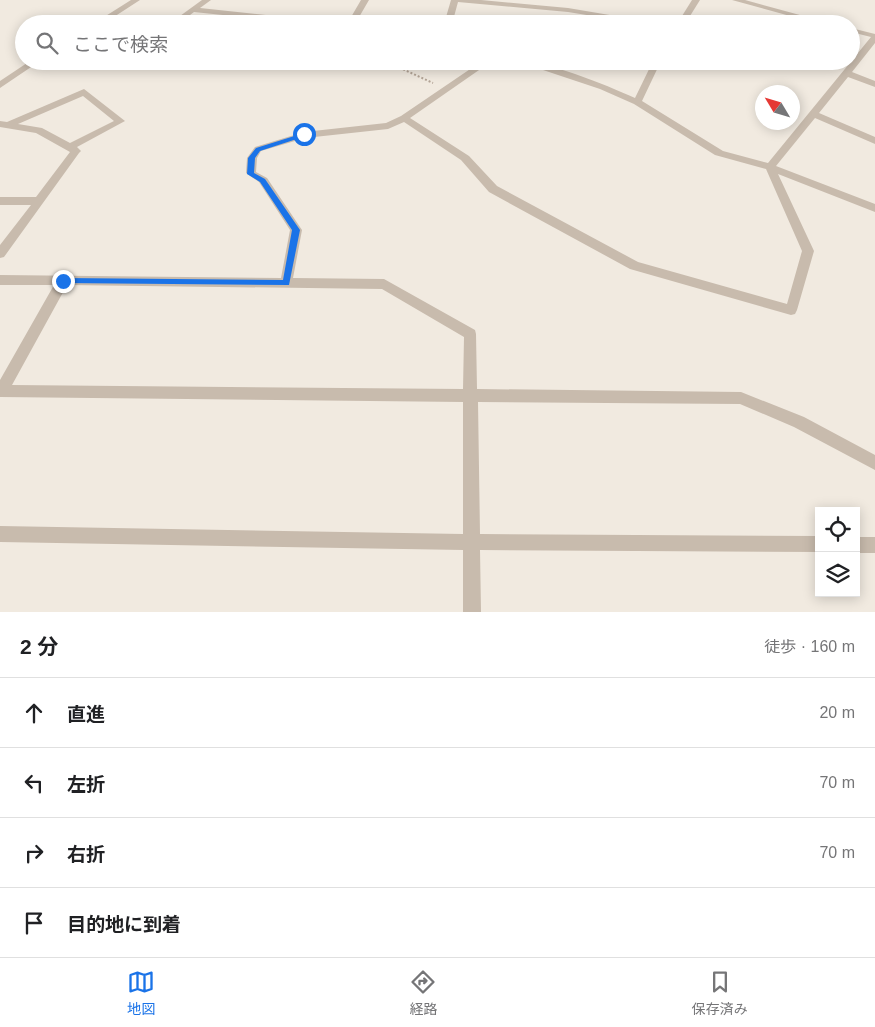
<!DOCTYPE html>
<html lang="ja">
<meta charset="utf-8">
<style>
:root{--surface:#fff;--page:#f6f6f6;--text:#202124;--muted:#757577;--line:#e0e0e0;--accent:#1a73e8}
body{margin:0;font-family:Arial,"Noto Sans JP",sans-serif;background:var(--page);color:var(--text)}
.controls{position:absolute;right:15px;bottom:15px;display:grid;overflow:hidden;border-radius:0px;box-shadow:0 2px 12px #0003}
.controls button{width:45px;height:45px;display:grid;place-items:center;padding:0;border:0;border-bottom:1px solid var(--line);background:var(--surface);color:var(--text);font:25px sans-serif}
.compass{position:absolute;left:755px;top:85px;width:45px;height:45px;border-radius:50%;background:var(--surface);box-shadow:0 2px 12px #0003;rotate:308deg}
.stop{position:absolute;width:15px;height:15px;margin:-11px;border:4px solid #1a73e8;border-radius:50%;background:#fff}
.stop.end{background:#1a73e8;border-color:#fff;box-shadow:0 1px 5px #0008}
.list{margin:0;padding:0;list-style:none}
h2{display:flex;justify-content:space-between;align-items:center;height:65px;margin:0;padding:0 20px;font-size:21px}
h2 small{font-size:16px;font-weight:400;color:var(--muted)}
.list li{display:grid;grid-template-columns:32px 1fr auto;gap:15px;align-items:center;box-sizing:border-box;height:70px;padding:0 20px;border-top:1px solid var(--line)}
.list b{display:block;font-size:19px;white-space:nowrap}
.list em{font-size:16px;font-style:normal;color:var(--muted)}
.icon{flex:none;width:28px;height:28px;fill:none;stroke:currentColor;stroke-width:2;stroke-linecap:round;stroke-linejoin:round}
.map{position:relative;flex:none;width:875px;height:612px;overflow:hidden}
.search{position:absolute;background:var(--surface);box-shadow:0 2px 12px #0003;left:15px;right:15px;top:15px;height:55px;display:flex;align-items:center;gap:12px;box-sizing:border-box;padding:0 18px;border-radius:28px;color:var(--muted);font-size:19px}
.sheet{height:345px;background:var(--surface)}
nav{display:flex;justify-content:space-around;align-items:center;box-sizing:border-box;height:70px;border-top:1px solid var(--line);background:var(--surface);font-size:14px;color:var(--muted)}
nav a{display:grid;justify-items:center;gap:2px}
nav .on{color:var(--accent)}
.map>svg:first-child{display:block}
.lines{fill:none;stroke-linecap:round;stroke-linejoin:round}
.path{stroke:#b4a597;stroke-width:2;stroke-dasharray:2 2;stroke-linecap:butt}
.minor{fill:#c8bbad;fill-rule:evenodd}
.route{fill:#1a73e8}
</style>
<div class="map">
<svg width="875" height="612" viewBox="0 0 875 612">
<rect width="100%" height="100%" fill="#f1eae0"/>
<g class="lines">
<path class="path" d="M385,61L433,83"/>
<path class="minor" d="M131,0H140L103,24H93Z
M202,0H211L200,8L332,22L336,24H307L194,12L178,24H169Z
M361,0H369L355,24H347Z
M451,0H481L568,8L663,24H642L568,12L458,2L452,24H444Z
M692,0H700L685,24H677Z
M732,0H745L833,24H819Z
M851,28L875,34V43L852,72L875,81V87L848,77L819,113L875,137V144L815,118L776,166L875,204V212L778,174L814,251L797,310L795,314L791,315L630,269L489,192L461,160L404,122L388,129L305,138L261,151L257,158L256,172L267,178L302,230L293,278L384,279L475,330L476,334L477,389L741,392L804,417L875,455V470L794,427L740,404L478,402L480,534L819,536V552L480,550L481,612H463V550L0,542V526L463,534V402L0,397V380L54,285H0V275L281,278L290,230L259,182L246,173L247,158L255,147L304,132L386,123L401,116L482,61H492L410,118L469,156L497,186L638,262L787,304L802,251L766,169L715,155L634,104L600,89L516,61C548,61 604,84 635,98L653,61H661L642,101L723,151L768,163L871,37L851,32ZM67,285L382,289L464,337L463,389L12,385Z
M30,61H40L0,88V81Z
M196,61L251,64L305,61C288,72 213,72 196,61Z
M84,89L125,121L77,147L81,151L79,153L4,257L0,258V245L31,205H0V197H36L70,152L36,133L0,127V121L7,122ZM83,96L114,121L70,143L42,128L18,124Z
M856,537H875V553H856Z"/>
</g>
<path class="route" d="M304,133L306,136L260,151L255,158L254,173L265,179L300,230L289,285L60,283V279L63,278L283,280L292,230L260,182L247,174L248,158L256,148Z"/>
</svg>
<div class="controls">
<button><svg class="icon" aria-label="locate" viewBox="0 0 24 24"><circle cx="12" cy="12" r="6"/><path d="M12 2v4M12 18v4M2 12h4M18 12h4"/></svg></button>
<button><svg class="icon" aria-label="layers" viewBox="0 0 24 24"><path d="M12 4l9 5-9 5-9-5zM3 14l9 5 9-5"/></svg></button>
</div>
<svg class="compass" viewBox="-18 -18 36 36"><path d="M0-13l5 13h-10z" fill="#e53935"/><path d="M0 13l5-13h-10z" fill="#757577"/></svg>
<div class="stop" style="left:304px;top:134px"></div>
<div class="stop end" style="left:63px;top:281px"></div>
<div class="search"><svg class="icon" aria-label="search" viewBox="0 0 24 24"><circle cx="10" cy="10" r="6"/><path d="M15 15l6 6"/></svg>ここで検索</div>
</div>
<section class="sheet">
<h2>2 分<small>徒歩 · 160 m</small></h2>
<ul class="list">
<li><svg class="icon" aria-label="ahead" viewBox="0 0 24 24"><path d="M12 20V5M6 11l6-6 6 6"/></svg><div><b>直進</b></div><em>20 m</em></li>
<li><svg class="icon" aria-label="left" viewBox="0 0 24 24"><path d="M17 20v-9H6M10 6l-5 5 5 5"/></svg><div><b>左折</b></div><em>70 m</em></li>
<li><svg class="icon" aria-label="right" viewBox="0 0 24 24"><path d="M7 20v-9h11M14 6l5 5-5 5"/></svg><div><b>右折</b></div><em>70 m</em></li>
<li><svg class="icon" aria-label="arrive" viewBox="0 0 24 24"><path d="M6 21V4h12l-3 4 3 4H6"/></svg><div><b>目的地に到着</b></div></li>
</ul>
</section>
<nav>
<a class="on"><svg class="icon" aria-label="map" viewBox="0 0 24 24"><path d="M3 6l6-2 6 2 6-2v14l-6 2-6-2-6 2zM9 4v14M15 6v14"/></svg>地図</a>
<a><svg class="icon" aria-label="directions" viewBox="0 0 24 24"><path d="M12 3l9 9-9 9-9-9zM9 14v-3h6M13 9l2 2-2 2"/></svg>経路</a>
<a><svg class="icon" aria-label="saved" viewBox="0 0 24 24"><path d="M7 4h10v16l-5-4-5 4z"/></svg>保存済み</a>
</nav>
